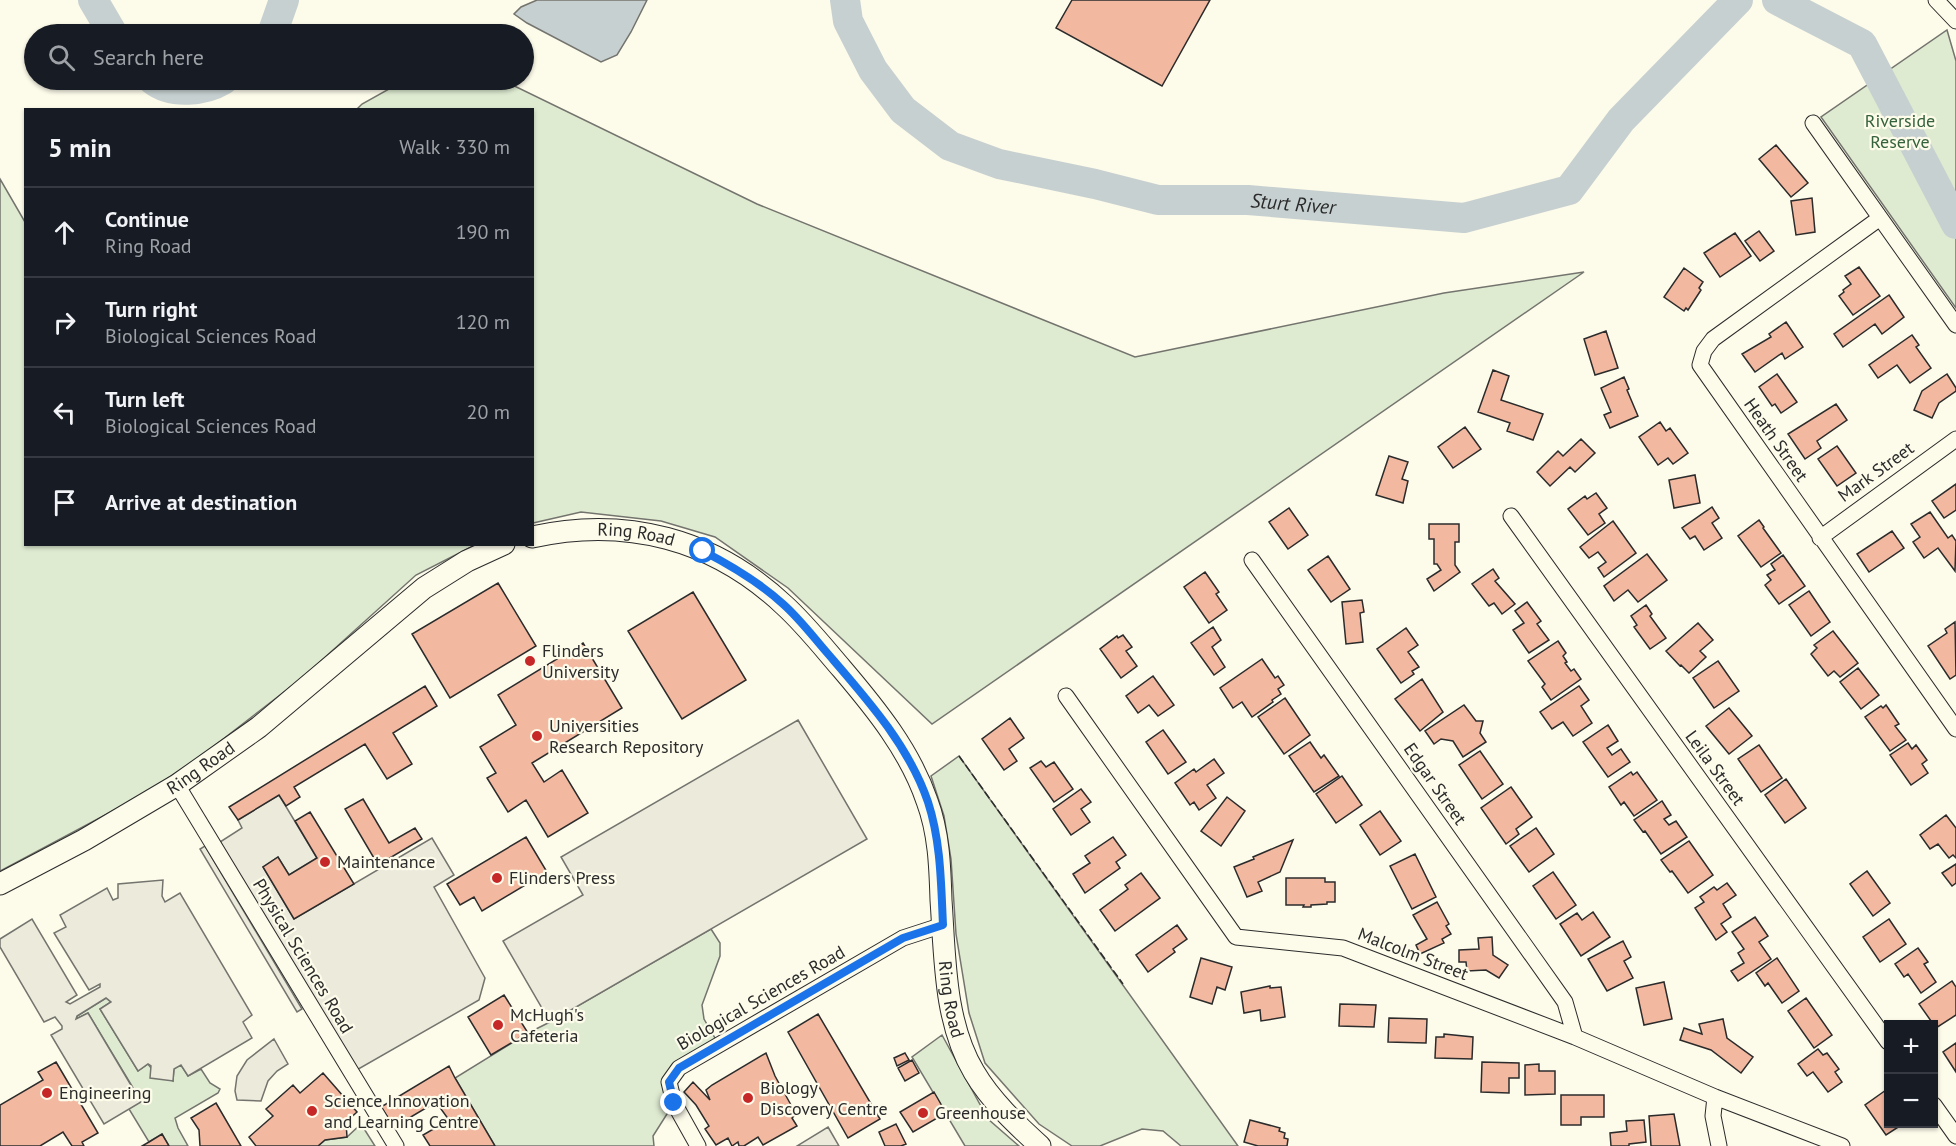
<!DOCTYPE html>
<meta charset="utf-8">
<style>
:root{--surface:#171b24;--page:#20242c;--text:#f1f3f6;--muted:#9ea1a6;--line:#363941}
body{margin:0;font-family:"PT Sans",sans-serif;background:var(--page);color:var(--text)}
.controls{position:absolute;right:18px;bottom:18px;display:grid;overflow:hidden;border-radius:0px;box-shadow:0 2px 4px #0004}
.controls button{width:54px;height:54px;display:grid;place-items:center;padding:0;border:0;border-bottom:2px solid var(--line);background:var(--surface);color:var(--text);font:30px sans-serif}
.stop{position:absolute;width:18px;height:18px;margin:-14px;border:4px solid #1a73e8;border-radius:50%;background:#fff}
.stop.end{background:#1a73e8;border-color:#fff;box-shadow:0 2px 6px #0008}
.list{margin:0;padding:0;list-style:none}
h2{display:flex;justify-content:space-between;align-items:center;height:78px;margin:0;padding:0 24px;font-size:26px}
h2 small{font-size:20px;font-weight:400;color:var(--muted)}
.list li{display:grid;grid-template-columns:39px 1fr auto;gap:18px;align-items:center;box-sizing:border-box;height:90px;padding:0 24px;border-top:2px solid var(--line)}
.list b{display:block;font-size:22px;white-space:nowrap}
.list p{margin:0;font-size:20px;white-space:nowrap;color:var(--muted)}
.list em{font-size:20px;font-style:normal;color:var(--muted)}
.icon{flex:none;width:33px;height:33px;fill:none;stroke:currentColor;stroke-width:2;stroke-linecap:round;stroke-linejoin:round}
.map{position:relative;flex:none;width:1956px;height:1146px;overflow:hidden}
.search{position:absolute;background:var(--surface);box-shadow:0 2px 4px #0004;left:24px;top:24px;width:510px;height:66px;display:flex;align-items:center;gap:15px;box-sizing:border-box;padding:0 21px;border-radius:33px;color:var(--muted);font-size:22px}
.panel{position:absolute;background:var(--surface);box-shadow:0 2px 4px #0004;left:24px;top:108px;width:510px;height:438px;border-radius:0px}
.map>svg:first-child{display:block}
.green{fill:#deebd1;stroke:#74746e;stroke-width:1.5}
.parking{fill:#eceadb;stroke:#74746e;stroke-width:1.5}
.water{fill:#c7d0d0;stroke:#74746e;stroke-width:1.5}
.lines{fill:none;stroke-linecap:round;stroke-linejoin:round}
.river{stroke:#c7d0d0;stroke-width:30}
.building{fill:#f2b8a0;stroke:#2b2b2b;stroke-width:1.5}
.street-casing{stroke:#2b2b2b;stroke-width:17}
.secondary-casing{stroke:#2b2b2b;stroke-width:23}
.street{stroke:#fdfbea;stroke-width:15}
.secondary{stroke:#fdfbea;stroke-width:21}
.fence{stroke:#2b2b2b;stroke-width:1.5;stroke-dasharray:8 3;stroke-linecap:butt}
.route{stroke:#1a73e8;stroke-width:8}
.poi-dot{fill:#c62828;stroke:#fdfbea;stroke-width:2}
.labels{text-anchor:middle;stroke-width:4.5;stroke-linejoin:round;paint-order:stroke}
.park-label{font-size:18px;fill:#34623c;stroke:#fdfbea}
.street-label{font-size:18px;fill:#2b2b2b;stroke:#fdfbea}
.poi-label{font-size:18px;fill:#2b2b2b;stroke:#fdfbea;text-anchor:start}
.water-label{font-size:20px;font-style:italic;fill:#2b2b2b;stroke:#fdfbea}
</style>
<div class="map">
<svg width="1956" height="1146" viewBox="0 0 1956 1146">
<rect width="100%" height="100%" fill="#fdfbea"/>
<path class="green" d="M1947,30L1956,61V308L1821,117Z
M405,80H502L757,204L1135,357L1444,293L1584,272L932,724L788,588L715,537L661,521L581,512L533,523L532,110L357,109L362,104Z
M0,179L25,222L26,544L475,545L416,575L302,678L196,760L139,797L0,871Z
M959,756L1238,1146H1181L1163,1131L1142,1129L1100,1146H1072L1039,1124L985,1063L969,1013L956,934L951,859L944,816L931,776Z
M711,929L720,943V956L702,1005L704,1019L719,1045L679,1068L674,1103L653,1136L654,1146H495L455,1078L528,1033L550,1022Z
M106,998L111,1002L100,1009L138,1071L148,1064L151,1068L173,1081L174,1068L181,1065L188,1076L201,1069L210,1083L220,1089L218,1093L175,1118L178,1128L188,1146H169L162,1134L149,1142L129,1109L141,1101L88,1013L76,1019L77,1016Z
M942,1035L988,1119L1019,1146H965L912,1057Z
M361,1124L375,1146H318L325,1140L347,1137Z"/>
<path class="parking" d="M798,720L867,839L550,1022L503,941L583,895L561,857Z
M279,795L317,858L289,875L278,857L263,867L294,919L432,838L454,875L434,887L485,978L479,1000L355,1071L220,842L242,828L238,820Z
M205,846L302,1009L297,1012L200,849Z
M163,880L162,896L165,902L180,893L252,1015L243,1022L252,1038L188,1076L181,1065L174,1069L173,1081L150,1078L151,1066L148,1064L138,1071L100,1009L111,1002L106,998L77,1016L76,1019L88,1013L141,1102L104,1124L51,1035L62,1029V1026L55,1017L44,1022L0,947V939L32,919L77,995L66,1002L70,1004L100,987V984L89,990L54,933L66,927L60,915L107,888L113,900L118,898V884Z
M274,1039L288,1064L277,1071L268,1081L261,1101L237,1100L235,1091L237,1076L247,1060Z
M828,1127L839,1146H797Z"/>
<path class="water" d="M537,0H647L631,32L617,55L601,62L527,23L514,14L521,7Z"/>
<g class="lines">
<g class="river">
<path d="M93,0L113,34"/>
<path id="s1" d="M845,0L848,21L873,70L903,110L950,146L999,164L1095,184L1158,200H1248L1464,218L1569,190L1621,120L1738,0"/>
<path d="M1777,0L1862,44L1956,224"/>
<path d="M272,34L284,0"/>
<path d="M153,80C172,95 205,91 223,80"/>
</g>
</g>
<path class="building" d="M1072,0H1210L1162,86L1056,28Z
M1776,145L1808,183L1791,197L1759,159Z
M1812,198L1815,232L1796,235L1791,201Z
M1759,231L1774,251L1760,261L1745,241Z
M1735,233L1751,256L1720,277L1704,253Z
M1859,267L1880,296L1853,315L1839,296L1844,292L1843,290L1851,284L1845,276Z
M1684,268L1703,282L1699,288L1701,290L1688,310L1686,308L1684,311L1664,297Z
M1889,295L1904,317L1882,334L1875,324L1843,347L1834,334Z
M1786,322L1803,347L1785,359L1782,353L1755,372L1742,354L1771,337L1769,334Z
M1606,331L1618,368L1595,375L1584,339Z
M1912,335L1919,345L1916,347L1931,368L1910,383L1897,365L1878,378L1869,365Z
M1493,370L1509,376L1501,400L1543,414L1533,440L1507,431L1510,423L1478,412Z
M1777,374L1797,402L1781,413L1775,404L1772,406L1759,387Z
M1947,374L1956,388V391L1939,403L1932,418L1914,410L1922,391Z
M1624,377L1629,389L1627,390L1638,416L1610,428L1604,415L1611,412L1601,388Z
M1836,404L1847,420L1817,441L1821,448L1805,459L1788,434Z
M1660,422L1666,431L1670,428L1688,453L1673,464L1668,458L1658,465L1639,437Z
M1465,427L1481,449L1453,468L1438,447Z
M1581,439L1595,453L1575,472L1570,467L1550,486L1537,472L1558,451L1563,456Z
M1837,446L1856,473L1837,486L1818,459Z
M1389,456L1408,462L1402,479L1408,481L1403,503L1376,495Z
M1695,475L1700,503L1674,508L1669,480Z
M1956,484V510L1944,518L1932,501Z
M1596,493L1607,508L1599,514L1605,523L1588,535L1568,509L1585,496L1587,499Z
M1712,507L1719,518L1712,523L1722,538L1704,550L1695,536L1690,539L1682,528Z
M1289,508L1308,535L1288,549L1269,522Z
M1930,512L1948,538L1952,535L1956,541L1955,571L1938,548L1924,558L1913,542L1920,537L1911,524Z
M1759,520L1764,527L1763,528L1781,553L1761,567L1738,536Z
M1613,521L1636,553L1604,577L1598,568L1606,562L1598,552L1589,558L1580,547Z
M1429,524H1459V542H1455V565L1460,572L1434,591L1427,579L1441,570L1437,564H1434V539H1429Z
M1892,531L1904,548L1869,572L1857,554Z
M1647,554L1667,580L1638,602L1628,590L1614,601L1604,586Z
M1783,555L1805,586L1779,604L1765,585L1771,580L1767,575L1775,570L1771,564Z
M1328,556L1350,589L1331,602L1308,570Z
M1493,569L1499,578L1495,581L1515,604L1502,614L1494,603L1489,606L1472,584Z
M1205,572L1219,592L1216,594L1227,610L1209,623L1184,587Z
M498,583L536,646L450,698L412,634Z
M1809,591L1830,622L1811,636L1789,605Z
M693,592L746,680L682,719L628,631Z
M1362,600L1364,612L1360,613L1363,642L1346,644L1342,602Z
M1527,602L1541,621L1537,624L1549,640L1529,653L1513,630L1524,623L1515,611Z
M1646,605L1652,614L1650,616L1666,638L1650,649L1634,627L1637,625L1631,616Z
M1955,622L1956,675L1950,679L1928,646L1947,633L1945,629Z
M1698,623L1713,640L1700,651L1706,657L1689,673L1681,665L1680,666L1666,651Z
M1213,627L1221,640L1212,647L1225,667L1214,675L1191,643Z
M1406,628L1418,645L1408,652L1419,667L1412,671L1414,674L1401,683L1377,649Z
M1833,631L1858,663L1840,677L1834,671L1828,676L1811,654L1817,648L1814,645Z
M1123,635L1132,647L1126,651L1137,666L1121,678L1100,649L1117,636L1118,638Z
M1558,641L1566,653L1563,656L1567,662L1565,663L1571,671L1574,669L1581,679L1551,700L1542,687L1545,684L1528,661Z
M583,643L622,708L532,763L544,782L562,770L588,813L548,837L526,800L508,812L487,778L496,773L480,747L516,725L498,695Z
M1262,659L1275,678L1278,676L1284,685L1278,689L1281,694L1272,700L1273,702L1252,717L1242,702L1233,708L1220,688Z
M1718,661L1739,691L1714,708L1693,678Z
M1858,668L1879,695L1861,709L1840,682Z
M1153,676L1174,705L1158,716L1149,705L1138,713L1126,696Z
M1422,679L1443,712L1420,731L1395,699Z
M425,686L437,706L393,733L412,764L387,779L365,744L294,787L300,797L286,806L279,795L238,820L229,807Z
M1579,686L1589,700L1581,706L1592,723L1573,736L1563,722L1552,729L1540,712Z
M1285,698L1310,735L1284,754L1258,717Z
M1464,705L1476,721H1483L1480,733L1486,742L1463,757L1453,741L1441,739L1434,744L1425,731Z
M1886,705L1899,724L1895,726L1906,740L1890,751L1865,717L1881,706L1883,708Z
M1729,708L1752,736L1729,754L1706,726Z
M1010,718L1024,738L1009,749L1017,761L1004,770L982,739Z
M1608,725L1618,741L1607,748L1612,755L1621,749L1630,762L1608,777L1583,742Z
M1163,730L1186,762L1168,774L1146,742Z
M1310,742L1321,758L1324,755L1339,776L1314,792L1289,756Z
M1908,743L1912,749L1916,745L1927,760L1922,764L1928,773L1911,785L1890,755Z
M1759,745L1782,778L1761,792L1738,759Z
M1480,751L1503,784L1482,799L1459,765Z
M1214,759L1224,773L1207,785L1216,798L1199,810L1194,802L1190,805L1175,783L1194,769L1196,772Z
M1041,761L1046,767L1054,762L1073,789L1054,802L1030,768Z
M1631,772L1633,775L1637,772L1657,800L1634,816L1624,802L1621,805L1609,787Z
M1342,776L1362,805L1336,823L1316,794Z
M1786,779L1806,808L1785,823L1765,795Z
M1511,787L1532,817L1516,829L1519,834L1506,844L1481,808Z
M1081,789L1091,802L1081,809L1090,822L1071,835L1053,809Z
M1227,797L1245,811L1221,846L1201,831Z
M363,799L389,843L415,828L422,839L378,865L345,809Z
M1662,801L1671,815L1664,819L1669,825L1676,821L1687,837L1661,854L1645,831L1643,832L1634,820Z
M1380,811L1401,841L1380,855L1360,825Z
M310,812L354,884L294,919L263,867L278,857L289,875L317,858L295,821Z
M1946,815L1956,828V858L1953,855L1949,858L1938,844L1930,849L1920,835Z
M1536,828L1554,854L1529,872L1510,846Z
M526,837L547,872L482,911L474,897L460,905L447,884Z
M1113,837L1126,855L1116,862L1120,868L1085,893L1073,874L1090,863L1085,856Z
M1293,840L1280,872L1258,882L1262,891L1247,897L1234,867L1254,859L1253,857Z
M1689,841L1713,875L1688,893L1672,871L1670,872L1661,860Z
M1415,854L1436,897L1412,909L1390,866Z
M1956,864V883L1952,886L1942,873Z
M1867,871L1890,903L1873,916L1850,884Z
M1553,872L1576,905L1556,919L1533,886Z
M1141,873L1160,898L1115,931L1100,910L1128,889L1125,885Z
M1286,878H1325V882H1335V902H1327V904L1311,905V907H1303L1304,905H1286Z
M1727,883L1736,895L1723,904L1731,917L1721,924L1727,932L1716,940L1695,908L1704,902L1700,897L1714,887L1717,890Z
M1437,902L1449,924L1446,926L1451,934L1442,939L1444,943L1420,954L1416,945L1427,939L1413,915Z
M1593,912L1610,937L1581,956L1560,924L1577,913L1582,920Z
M1755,917L1768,936L1759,942L1771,959L1738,981L1731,971L1744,963L1738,953L1744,949L1732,932Z
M1889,919L1906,944L1880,962L1863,937Z
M1177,925L1187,939L1173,949L1175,952L1148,972L1136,955Z
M1492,937L1493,955L1508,965L1499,978L1486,970L1467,971L1466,962H1459V950L1479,949L1478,938Z
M1623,941L1631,957L1624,961L1633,978L1607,991L1588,959Z
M1918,948L1928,962L1924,964L1936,982L1921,993L1908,974L1904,977L1895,964Z
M1201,958L1232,967L1225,990L1217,987L1212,1004L1190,997Z
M1777,958L1799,991L1782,1003L1768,983L1765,986L1756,973Z
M1952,981L1956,987V1015L1936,1028L1919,1004Z
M1664,982L1672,1019L1644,1025L1636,988Z
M1270,986V988L1281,987L1285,1017L1261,1021L1260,1010L1244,1013L1241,992Z
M504,995L528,1033L491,1055L468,1017Z
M1806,998L1832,1035L1814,1048L1788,1011Z
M1340,1004L1376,1005L1374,1027L1339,1026Z
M818,1014L880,1119L848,1138L788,1032Z
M1389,1018L1427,1019L1426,1043L1388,1042Z
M1723,1019L1727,1038L1753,1057L1741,1073L1711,1050L1680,1040L1684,1028L1702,1034L1699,1024Z
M1444,1034L1473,1037L1472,1059L1435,1058L1436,1037H1444Z
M1956,1043V1072L1943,1052Z
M1818,1049L1823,1055L1827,1053L1839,1069L1835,1072L1842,1082L1828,1092L1813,1072L1807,1076L1798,1064Z
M766,1053L775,1076L796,1114L792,1118L797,1126L763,1145L758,1137L744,1146H739L738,1142L732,1146L728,1138L716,1145L705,1129L709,1126L696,1105L684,1092L693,1082L710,1100L706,1090L712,1085Z
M905,1053L909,1060L897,1066L894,1058Z
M912,1060L919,1073L905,1081L898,1068Z
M56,1062L98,1133L82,1142L84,1146H72L63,1132L40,1146H0V1105L43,1080L38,1072Z
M1482,1062L1519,1063V1078H1509V1093L1481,1092Z
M1539,1064V1071H1555V1094L1525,1095V1065Z
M449,1066L455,1078L495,1146H430L423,1135L449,1120L436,1102L394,1127L381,1107Z
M323,1073L357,1112L346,1122L347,1137L325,1140L318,1146H256L249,1137L273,1116L266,1109L293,1085L300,1093Z
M1886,1090L1888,1094V1124H1903L1886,1135L1865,1105Z
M934,1092L946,1113L913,1132L900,1112Z
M1561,1095H1604V1117H1581V1125H1561Z
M216,1103L241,1146H200L199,1130L191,1118Z
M1674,1114L1680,1146H1651L1649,1116Z
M1250,1120L1280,1128L1279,1131L1285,1133L1284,1138L1288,1139L1287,1146H1258L1244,1142Z
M1644,1120L1646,1142L1629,1144V1146H1611L1610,1133L1627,1131L1626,1121Z
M896,1124L906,1144L901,1146H885L879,1132Z
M162,1134L169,1146H142L149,1142Z"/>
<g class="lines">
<g class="street-casing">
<path id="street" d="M1936,0L1956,21
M1813,123L1956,325
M1880,218L1713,339L1704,351L1700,365L1956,729
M1511,516L1888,1042
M1820,538L1956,439
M1252,560L1565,1002L1575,1037
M1066,696L1236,937L1343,948L1575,1037L1715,1097L1842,1146
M177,785L396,1146
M1715,1097L1713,1116L1719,1146
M1934,1105L1956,1136
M698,1146L674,1103L669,1082L679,1068L903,938L943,925"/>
</g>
<g class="secondary-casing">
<g id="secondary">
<path id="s2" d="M532,537C626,516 714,539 784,605C805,624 823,647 842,669C876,709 910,751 927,801C939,833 940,867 941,900C945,956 944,1022 974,1072C991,1101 1016,1124 1040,1146"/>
<path id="s3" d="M0,884L84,840L177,785L259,727L424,588L467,561L504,544"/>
</g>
</g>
<use href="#street" class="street"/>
<use href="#secondary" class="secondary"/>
<path class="fence" d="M959,756L1123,984"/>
</g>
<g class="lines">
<path class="route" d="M674,1103L669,1082L679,1068L903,938L943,925C941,884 941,842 928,802C909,746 867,699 829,655C814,638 800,619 783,604C759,582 732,566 703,551"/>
</g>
<g class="poi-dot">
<circle cx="530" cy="661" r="6"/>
<circle cx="537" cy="736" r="6"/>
<circle cx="325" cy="862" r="6"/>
<circle cx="497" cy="878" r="6"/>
<circle cx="498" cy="1025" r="6"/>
<circle cx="47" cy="1093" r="6"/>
<circle cx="748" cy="1098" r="6"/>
<circle cx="312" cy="1111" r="6"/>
<circle cx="923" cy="1113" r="6"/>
</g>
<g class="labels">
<g class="park-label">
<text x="1900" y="127">Riverside<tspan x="1900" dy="21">Reserve</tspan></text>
</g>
<g class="street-label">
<text transform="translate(1776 440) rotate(55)" y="6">Heath Street</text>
<text transform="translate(1876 472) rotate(-36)" y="6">Mark Street</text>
<text dy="6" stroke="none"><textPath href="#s2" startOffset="105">Ring Road</textPath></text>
<text dy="6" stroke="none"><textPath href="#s3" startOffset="232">Ring Road</textPath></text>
<text transform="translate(1715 768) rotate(54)" y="6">Leila Street</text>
<text transform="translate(1435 784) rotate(55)" y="6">Edgar Street</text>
<text transform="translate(1413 954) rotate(21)" y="6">Malcolm Street</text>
<text transform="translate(303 956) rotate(59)" y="6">Physical Sciences Road</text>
<text transform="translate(761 998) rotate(-30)" y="6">Biological Sciences Road</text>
<text dy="6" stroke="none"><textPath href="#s2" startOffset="717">Ring Road</textPath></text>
</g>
<g class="poi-label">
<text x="542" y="657">Flinders<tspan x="542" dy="21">University</tspan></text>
<text x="549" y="732">Universities<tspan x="549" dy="21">Research Repository</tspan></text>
<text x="337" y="868">Maintenance</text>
<text x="509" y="884">Flinders Press</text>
<text x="510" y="1021">McHugh's<tspan x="510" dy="21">Cafeteria</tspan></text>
<text x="760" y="1094">Biology<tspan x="760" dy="21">Discovery Centre</tspan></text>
<text x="59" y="1099">Engineering</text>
<text x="324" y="1107">Science Innovation<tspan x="324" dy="21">and Learning Centre</tspan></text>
<text x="935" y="1119">Greenhouse</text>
</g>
<g class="water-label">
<text dy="7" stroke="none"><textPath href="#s1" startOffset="536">Sturt River</textPath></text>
</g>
</g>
</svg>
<div class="controls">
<button>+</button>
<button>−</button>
</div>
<div class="stop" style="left:703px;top:551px"></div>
<div class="stop end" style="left:674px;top:1103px"></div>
<div class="search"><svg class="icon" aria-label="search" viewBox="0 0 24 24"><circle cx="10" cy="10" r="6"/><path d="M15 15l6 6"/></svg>Search here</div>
<section class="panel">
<h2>5 min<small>Walk · 330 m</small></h2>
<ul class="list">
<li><svg class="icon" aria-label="ahead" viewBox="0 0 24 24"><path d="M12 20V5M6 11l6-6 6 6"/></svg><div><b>Continue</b><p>Ring Road</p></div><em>190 m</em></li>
<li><svg class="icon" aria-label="right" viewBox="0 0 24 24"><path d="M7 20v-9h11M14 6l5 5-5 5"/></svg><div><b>Turn right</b><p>Biological Sciences Road</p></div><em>120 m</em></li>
<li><svg class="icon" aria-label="left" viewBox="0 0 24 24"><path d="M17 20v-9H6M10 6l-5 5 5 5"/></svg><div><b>Turn left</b><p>Biological Sciences Road</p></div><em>20 m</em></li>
<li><svg class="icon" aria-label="arrive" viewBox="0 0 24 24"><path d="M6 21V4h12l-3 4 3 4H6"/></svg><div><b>Arrive at destination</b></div></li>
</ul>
</section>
</div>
